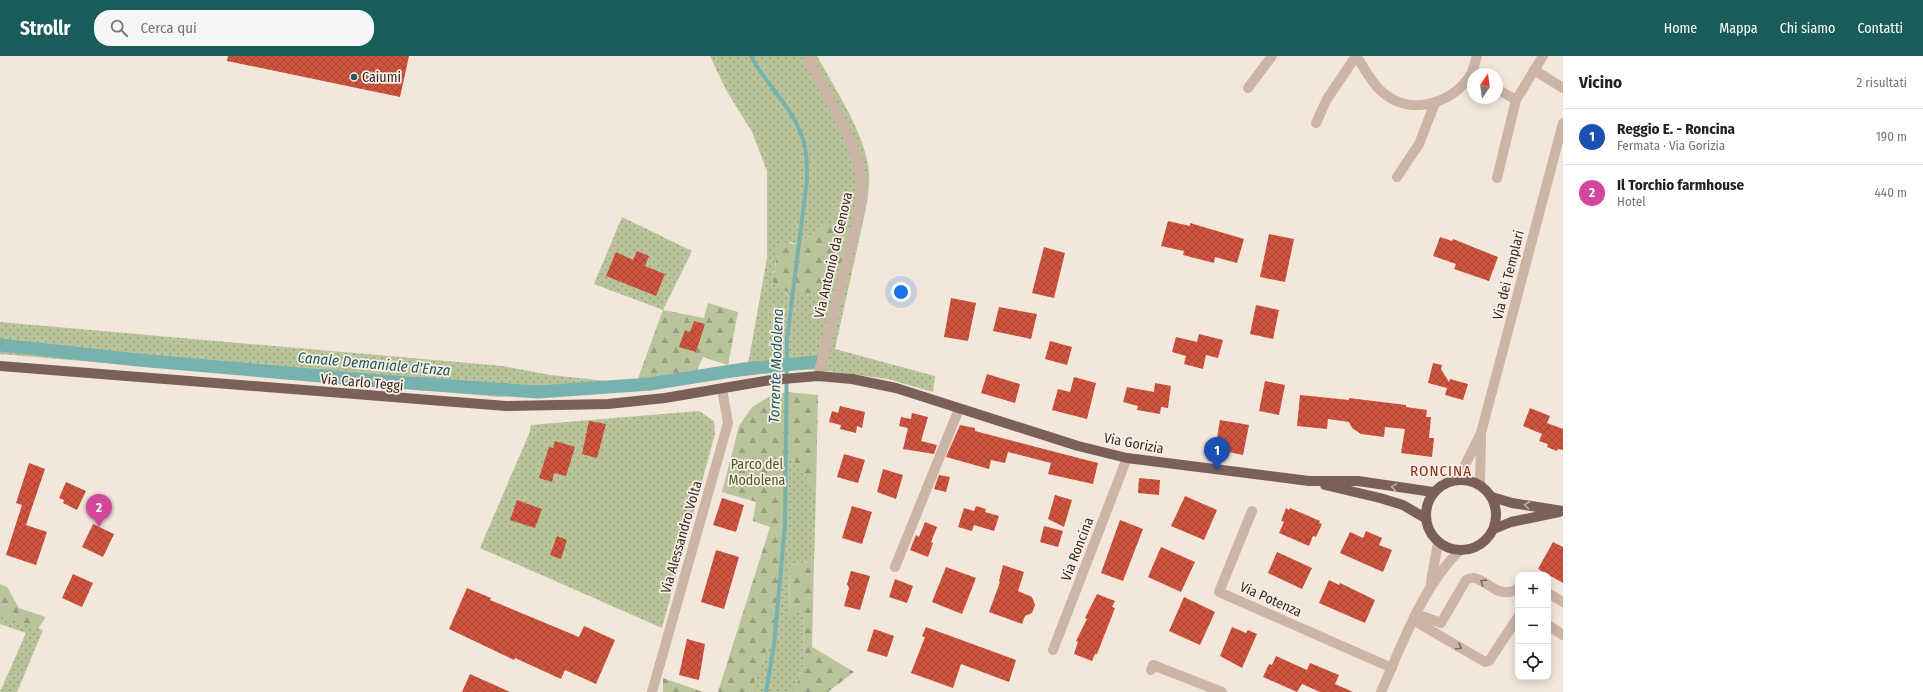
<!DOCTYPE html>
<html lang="it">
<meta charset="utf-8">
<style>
:root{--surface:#fff;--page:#f6f6f6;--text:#222;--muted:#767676;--line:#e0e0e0;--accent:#1a5c5a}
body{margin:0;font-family:"Fira Sans Condensed",sans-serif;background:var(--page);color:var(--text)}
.controls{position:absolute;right:12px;bottom:12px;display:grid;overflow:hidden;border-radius:8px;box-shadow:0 2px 10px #0003}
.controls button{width:36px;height:36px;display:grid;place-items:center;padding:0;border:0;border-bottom:1px solid var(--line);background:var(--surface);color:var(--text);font:20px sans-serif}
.compass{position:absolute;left:1467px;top:12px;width:36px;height:36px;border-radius:50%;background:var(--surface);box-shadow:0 2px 10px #0003;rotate:13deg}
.you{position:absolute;left:901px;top:236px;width:14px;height:14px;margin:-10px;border:3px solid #fff;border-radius:50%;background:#1a73e8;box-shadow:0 0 0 6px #1a73e833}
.badge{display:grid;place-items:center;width:26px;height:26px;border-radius:50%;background:var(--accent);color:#fff;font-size:13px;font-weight:700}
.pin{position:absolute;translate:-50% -33px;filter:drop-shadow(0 1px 2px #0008)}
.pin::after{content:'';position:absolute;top:21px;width:14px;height:12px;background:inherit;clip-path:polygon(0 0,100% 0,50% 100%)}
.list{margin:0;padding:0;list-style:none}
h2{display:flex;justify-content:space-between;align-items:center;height:52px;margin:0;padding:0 16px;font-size:17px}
h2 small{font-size:13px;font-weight:400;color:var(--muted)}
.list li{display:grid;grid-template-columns:26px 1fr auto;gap:12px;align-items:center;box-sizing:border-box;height:56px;padding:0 16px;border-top:1px solid var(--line)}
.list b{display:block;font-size:15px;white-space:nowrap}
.list p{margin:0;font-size:13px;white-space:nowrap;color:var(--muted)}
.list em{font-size:13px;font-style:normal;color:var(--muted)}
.icon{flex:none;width:22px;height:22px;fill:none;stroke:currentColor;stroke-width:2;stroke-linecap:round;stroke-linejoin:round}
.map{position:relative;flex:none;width:1563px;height:636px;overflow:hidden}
header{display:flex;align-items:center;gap:24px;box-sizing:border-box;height:56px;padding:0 20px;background:var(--accent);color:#fff}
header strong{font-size:19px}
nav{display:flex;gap:22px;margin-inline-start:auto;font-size:14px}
.search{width:280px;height:36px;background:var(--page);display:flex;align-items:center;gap:10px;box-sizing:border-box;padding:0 14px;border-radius:16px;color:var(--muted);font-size:15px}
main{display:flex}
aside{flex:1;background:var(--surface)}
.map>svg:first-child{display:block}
.grass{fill:url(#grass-dots);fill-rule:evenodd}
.forest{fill:url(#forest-firs)}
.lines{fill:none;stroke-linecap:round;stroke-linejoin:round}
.stream{stroke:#78b2af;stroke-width:4}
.canal{stroke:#78b2af;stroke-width:13}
.building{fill:url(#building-cross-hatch)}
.minor{stroke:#ccb4a6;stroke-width:10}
.tertiary{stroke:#ccb4a6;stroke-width:10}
.primary{stroke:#7b6057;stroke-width:10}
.oneway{stroke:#c1afa7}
.oneway2{stroke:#7b6960}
.poi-dot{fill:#1a5c5a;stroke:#fbf0e8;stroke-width:1.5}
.labels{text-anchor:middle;stroke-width:3.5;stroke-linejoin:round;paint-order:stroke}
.poi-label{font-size:14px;fill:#382b27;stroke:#fbf0e8;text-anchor:start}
.street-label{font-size:14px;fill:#382b27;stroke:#fbf0e8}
.park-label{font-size:14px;fill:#4b5829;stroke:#fbf0e8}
.water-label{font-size:15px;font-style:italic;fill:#1a5c5a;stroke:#fbf0e8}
.neighbourhood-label{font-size:15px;letter-spacing:1px;fill:#8c2b1b;stroke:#fbf0e8}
</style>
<header>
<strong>Strollr</strong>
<div class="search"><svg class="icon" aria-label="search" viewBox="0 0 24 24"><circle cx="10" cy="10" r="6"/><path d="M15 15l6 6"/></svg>Cerca qui</div>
<nav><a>Home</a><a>Mappa</a><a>Chi siamo</a><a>Contatti</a></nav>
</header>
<main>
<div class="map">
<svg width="1563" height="636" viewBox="0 0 1563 636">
<defs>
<pattern id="grass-dots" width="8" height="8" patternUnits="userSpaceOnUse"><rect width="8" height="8" fill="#b9c49a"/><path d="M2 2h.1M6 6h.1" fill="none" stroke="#979f7e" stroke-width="1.8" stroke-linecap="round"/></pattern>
<pattern id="forest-firs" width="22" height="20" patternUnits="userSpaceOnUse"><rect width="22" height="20" fill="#b9c49a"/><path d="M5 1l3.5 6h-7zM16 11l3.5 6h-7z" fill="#979f7e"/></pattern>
<pattern id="building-cross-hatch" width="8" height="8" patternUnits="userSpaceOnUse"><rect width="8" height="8" fill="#ce543f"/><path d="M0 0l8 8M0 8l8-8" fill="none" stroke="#a84635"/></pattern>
</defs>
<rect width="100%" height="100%" fill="#f3e6db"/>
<path class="grass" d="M710,0H817C834,31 863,75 868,109C871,126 868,143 864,161L835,293L935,320L933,336L888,323L820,314L799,313L746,320L500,341L0,298V266L503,310L550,319L636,328L744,313L749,303L767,202V115L752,76L726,34ZM823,170L848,203L840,208L772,217L776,212L775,205L790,186L799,188Z
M622,161L692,195L663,254L594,228Z
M699,355L714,365L715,378L662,572L480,492L529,378L531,369Z
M787,396L816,435L814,505L790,509L789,559L803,554L804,607L794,636H754L753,628L775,575L785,469Z
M0,559L43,574L17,636H0L26,577L0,568Z"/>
<path class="forest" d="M833,166L844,169L854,179L848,203C835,211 821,235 807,238C798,240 774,234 772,224C771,218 776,215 776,210C775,200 775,195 782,187L799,188L823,170Z
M708,247L738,256L728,309L703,301L694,321L636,328L663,254L704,262Z
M787,336L818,339L816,435L787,396L786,376L785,469L775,575L753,628L754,636H718L770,471L753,465L756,446L722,436L739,370L752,351L770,340Z
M814,505L812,591L854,616L828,636H794L804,607L803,554L789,560L790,509Z
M0,528L7,531L19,552L46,561L38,573L0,559Z
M663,622L703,636H663Z"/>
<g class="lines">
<path class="stream" d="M751,0C765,27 791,50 801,78C807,92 807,108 807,124L787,283L785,469L774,589L766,636"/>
<path class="canal" d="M0,289L138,304L379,325L538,336L650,328L744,313L815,306"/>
</g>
<path class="building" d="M228,0H409L400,41L227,5Z
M1168,165L1190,170V167L1244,183L1237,207L1215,201L1214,207L1183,199L1184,195L1161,190Z
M1269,178L1294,183L1285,226L1260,221Z
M1440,181L1452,185L1453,183L1498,201L1489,225L1454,213L1456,208L1433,200Z
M1044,191L1065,197L1054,242L1032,237Z
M637,195L649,200L645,210L665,218L656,240L606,220L616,196L633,204Z
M951,242L976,247L968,285L944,281Z
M1256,249L1279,254L1273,283L1250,278Z
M999,251L1037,258L1031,283L993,275Z
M694,265L705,268L696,296L679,291L685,274L690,276Z
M1199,278L1223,284L1218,302L1206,299L1203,313L1184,308L1186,300L1172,296L1176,281L1197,286Z
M1050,285L1072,291L1067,309L1045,303Z
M1433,307L1442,309L1441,313L1449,326L1450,323L1468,328L1463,344L1445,339L1447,332L1428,327Z
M987,318L1020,328L1015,347L981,337Z
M1074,321L1096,327L1087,363L1052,354L1058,333L1070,336Z
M1265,325L1285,329L1279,359L1259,355Z
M1155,327L1171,330L1168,352L1161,351L1160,358L1137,354L1138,350L1123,346L1127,331L1154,336Z
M1300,339L1349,344V342L1406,349V351L1427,354L1426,361H1431L1429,382H1434L1432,401L1401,397L1405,373L1385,371L1384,381L1361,378L1352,372L1349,366L1328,363L1327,373L1297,370Z
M840,350L865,356L862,372L857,370L856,377L840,373L841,369L829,366L832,355L838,357Z
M1530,352L1550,360L1547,367L1563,373V394L1558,393L1557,395L1547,391L1548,388L1539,385L1542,378L1523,370Z
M912,357L928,361L921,385L937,389L934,398L903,393L908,372L899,370L901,361L911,363Z
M1220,364L1249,369L1243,399L1215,393Z
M589,365L606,368L597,402L582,398Z
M960,369L975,372V375L1098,407L1093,428L1048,418L1051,407L1008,396L1005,407L991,404L989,413L946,401Z
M555,385L575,391L566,420L554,417L552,426L539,422L549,391L553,392Z
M844,398L865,404L858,427L837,421Z
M29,407L45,413L26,469L47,476L36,509L6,499L22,449L16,447Z
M883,413L903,419L896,443L877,436Z
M939,419L950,421L946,436L934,433Z
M1139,422L1160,424L1159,439L1138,437Z
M66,426L86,435L77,454L63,447L64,444L59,442Z
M1055,439L1072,444L1064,471L1048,463Z
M1185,440L1217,454L1204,484L1171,470Z
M722,442L744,449L736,476L713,469Z
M517,444L542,453L535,472L510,464Z
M852,450L872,456L862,488L842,482Z
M976,450L986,453L985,456L999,460L994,475L974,469L972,475L958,471L964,452L974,455Z
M1286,452L1289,454L1290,452L1320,465L1319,467L1322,468L1316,481L1313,480L1309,490L1279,477L1284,466L1281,465Z
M1120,464L1143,473L1123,525L1101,517Z
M925,466L937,471L931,486L933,487L928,501L910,494L916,479L919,481Z
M93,468L114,478L103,501L82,491Z
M1044,470L1063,475L1058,491L1040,486Z
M1366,475L1382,482L1379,489L1392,494L1383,516L1340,497L1350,476L1363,482Z
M557,480L567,484L561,503L550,499Z
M1553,486L1563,491V527L1538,513Z
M1161,491L1195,506L1181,536L1148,521Z
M716,494L739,501L724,553L701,546Z
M1277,496L1312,512L1302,533L1268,517Z
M1003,509L1024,516L1018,535L1032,541L1035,549L1032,557L1025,560L1022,568L989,556L1000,526L999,525Z
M946,511L976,522L962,558L932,546Z
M851,515L870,520L860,554L844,550L849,532L847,528Z
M73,518L93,527L82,551L62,542Z
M895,523L913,530L907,547L889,541Z
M1329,524L1339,529L1340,527L1375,544L1365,567L1319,547Z
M467,532L491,542L490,544L579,581L584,570L615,584L596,628L565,614L561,623L515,602L514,604L449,573Z
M1097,538L1115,545L1112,551L1115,552L1097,598H1095L1092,605L1074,598L1078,586L1076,585L1087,563L1085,562Z
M1184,541L1215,556L1200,589L1169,575Z
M926,571L1016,604L1009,626L961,608L953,632L911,617L925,581L922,580Z
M1232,571L1246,577L1248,574L1257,578L1242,612L1220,600Z
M874,573L894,580L887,601L867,595Z
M687,583L705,588L699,624L679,619Z
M1276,600L1307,614L1310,607L1339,619L1335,628L1353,636H1320L1302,628L1297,636L1263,621L1269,608L1272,609Z
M470,618L510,636H462Z"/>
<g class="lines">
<path class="minor" d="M807,0C817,19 827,39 837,58C852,88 866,114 861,149L818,320
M1356,0C1365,13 1373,30 1386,39C1414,60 1455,46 1471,18C1474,13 1475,5 1477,0
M1534,14L1563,32
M1248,32L1272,0
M1497,33L1516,44
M1316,67L1327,43L1356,0
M1397,121L1419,88L1435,47
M1497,122L1516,44L1543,0
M1252,455L1219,536L1392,612
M895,511L959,353
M1431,526L1438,487
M1548,537L1563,546
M1416,558L1441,567L1466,524C1483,514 1493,546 1518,533
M1413,564L1485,606L1489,605L1518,561
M1548,569L1563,579
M1053,594L1127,402
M1151,614L1153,609L1222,636
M1381,636C1403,587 1421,533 1459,495"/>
<path class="tertiary" d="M1458,423L1481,377L1563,67
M1480,428L1481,381
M652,636L728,367L722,333"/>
<path class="primary" d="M0,310L506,350L608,348L665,342L771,324L818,320L852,323L896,332L1078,390L1127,402L1309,425H1358L1433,436
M1426 459a35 35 0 1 1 70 0a35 35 0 1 1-70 0Z
M1325,429L1380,442L1403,449L1425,462
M1492,441L1512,447L1563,455
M1494,473L1511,466L1559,456"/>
</g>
<defs><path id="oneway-chevron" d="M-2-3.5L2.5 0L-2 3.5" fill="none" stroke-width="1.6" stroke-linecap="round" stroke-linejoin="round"/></defs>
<g class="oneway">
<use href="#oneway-chevron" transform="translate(1394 431) rotate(-171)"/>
<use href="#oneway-chevron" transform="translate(1527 449) rotate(-172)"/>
</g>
<g class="oneway2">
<use href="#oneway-chevron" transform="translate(1483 526) rotate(-145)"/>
<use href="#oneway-chevron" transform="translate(1459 591) rotate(30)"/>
</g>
<circle class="poi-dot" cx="354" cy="21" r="4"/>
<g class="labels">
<g class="poi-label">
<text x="362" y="26">Caiumi</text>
</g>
<g class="street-label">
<text transform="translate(833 199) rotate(-77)" y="5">Via Antonio da Genova</text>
<text transform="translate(1508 219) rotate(-76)" y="5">Via dei Templari</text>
<text transform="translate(362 326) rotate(5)" y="5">Via Carlo Teggi</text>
<text transform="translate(1134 387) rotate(11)" y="5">Via Gorizia</text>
<text transform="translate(681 481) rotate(-74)" y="5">Via Alessandro Volta</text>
<text transform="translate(1077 493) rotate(-69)" y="5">Via Roncina</text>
<text transform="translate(1271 543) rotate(24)" y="5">Via Potenza</text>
</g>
<g class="park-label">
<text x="757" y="413">Parco del<tspan x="757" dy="16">Modolena</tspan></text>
</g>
<g class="water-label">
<text transform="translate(374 308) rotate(5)" y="5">Canale Demaniale d'Enza</text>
<text transform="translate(776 310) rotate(-88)" y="5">Torrente Modolena</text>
</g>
<g class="neighbourhood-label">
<text x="1441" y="420">RONCINA</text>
</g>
</g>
</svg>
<div class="controls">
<button>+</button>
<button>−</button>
<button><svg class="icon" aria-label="locate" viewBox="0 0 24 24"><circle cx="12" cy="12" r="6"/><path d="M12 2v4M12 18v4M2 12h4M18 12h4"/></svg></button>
</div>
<svg class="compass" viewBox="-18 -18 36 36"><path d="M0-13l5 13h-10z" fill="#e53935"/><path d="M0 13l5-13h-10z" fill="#767676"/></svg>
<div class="you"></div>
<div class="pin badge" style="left:1217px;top:414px;background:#1a4fb4">1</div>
<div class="pin badge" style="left:99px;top:471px;background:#d1479c">2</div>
</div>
<aside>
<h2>Vicino<small>2 risultati</small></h2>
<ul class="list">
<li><span class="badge" style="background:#1a4fb4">1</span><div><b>Reggio E. - Roncina</b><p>Fermata · Via Gorizia</p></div><em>190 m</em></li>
<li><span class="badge" style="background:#d1479c">2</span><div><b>Il Torchio farmhouse</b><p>Hotel</p></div><em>440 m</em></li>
</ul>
</aside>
</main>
